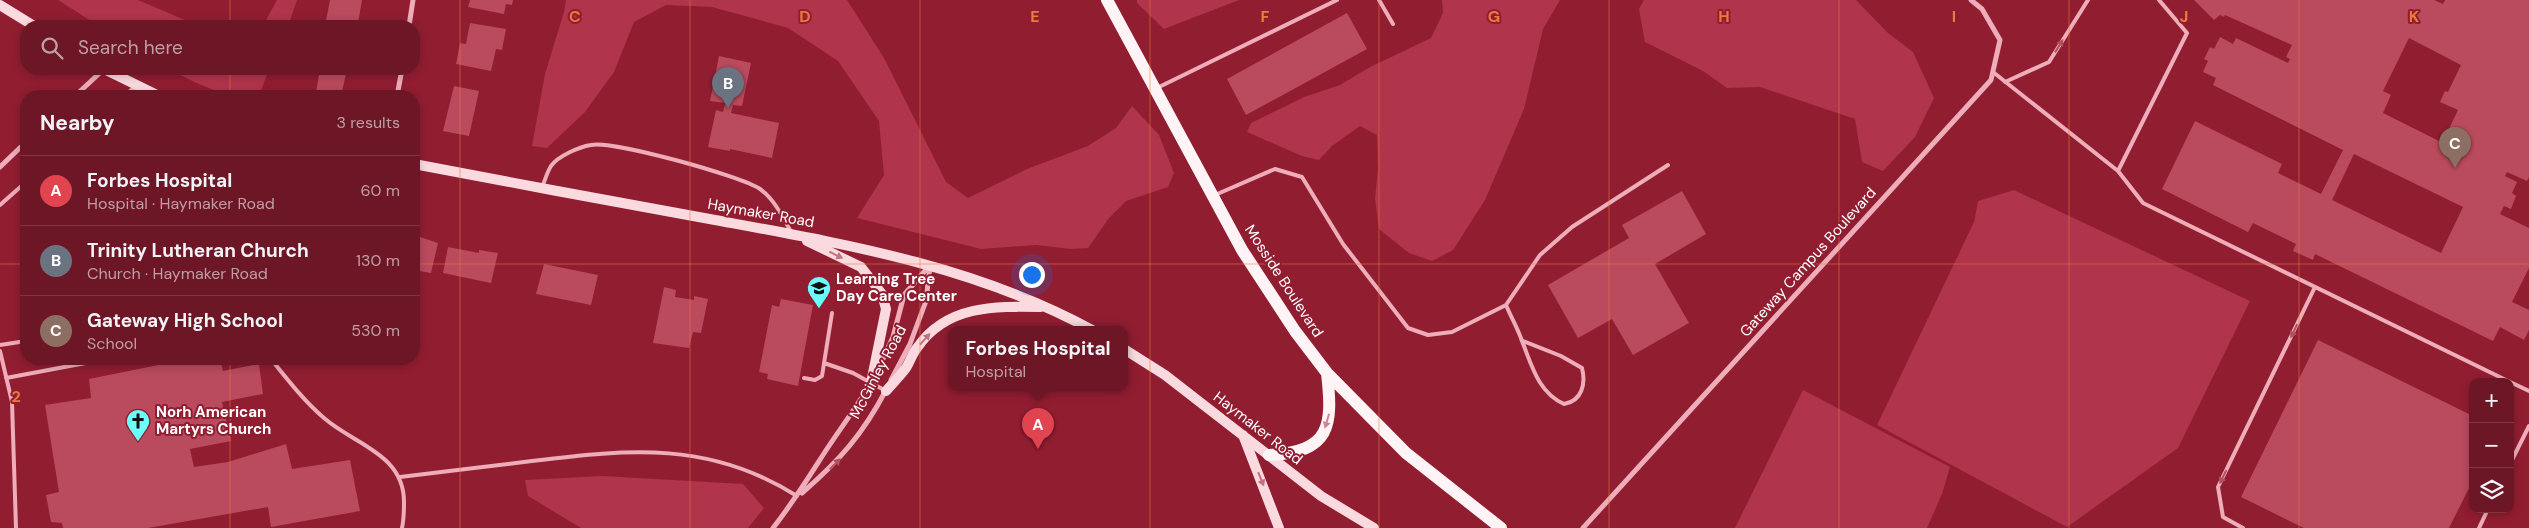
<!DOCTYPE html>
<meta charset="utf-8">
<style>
:root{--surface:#6d1625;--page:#721f2d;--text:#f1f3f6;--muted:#bf9fa7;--line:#7f3542;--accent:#d6ab8b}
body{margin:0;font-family:"DM Sans",sans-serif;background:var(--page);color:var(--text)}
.controls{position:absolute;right:15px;bottom:15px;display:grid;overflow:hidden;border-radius:10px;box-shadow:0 2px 8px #0003}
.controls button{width:45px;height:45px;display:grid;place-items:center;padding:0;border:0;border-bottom:1px solid var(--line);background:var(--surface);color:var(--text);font:25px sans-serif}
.you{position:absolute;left:1031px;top:274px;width:18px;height:18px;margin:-12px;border:4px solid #fff;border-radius:50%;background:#1a73e8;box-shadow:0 0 0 8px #1a73e833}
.badge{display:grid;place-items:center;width:32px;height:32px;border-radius:50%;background:var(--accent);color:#fff;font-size:16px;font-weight:700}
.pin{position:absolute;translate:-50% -41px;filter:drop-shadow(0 1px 2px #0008)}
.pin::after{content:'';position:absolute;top:26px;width:18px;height:15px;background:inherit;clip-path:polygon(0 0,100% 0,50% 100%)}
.popup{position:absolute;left:948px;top:326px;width:180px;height:65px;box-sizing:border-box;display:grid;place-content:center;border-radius:10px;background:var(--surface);filter:drop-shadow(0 1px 4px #0005);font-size:16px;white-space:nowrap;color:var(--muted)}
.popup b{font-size:19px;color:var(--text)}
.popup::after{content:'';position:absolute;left:50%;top:100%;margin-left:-10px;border:10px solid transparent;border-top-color:var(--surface)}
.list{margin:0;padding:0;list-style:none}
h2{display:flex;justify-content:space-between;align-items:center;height:65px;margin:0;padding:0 20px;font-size:21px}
h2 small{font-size:16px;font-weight:400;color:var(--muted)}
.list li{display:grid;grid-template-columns:32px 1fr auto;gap:15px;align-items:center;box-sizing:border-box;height:70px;padding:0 20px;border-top:1px solid var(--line)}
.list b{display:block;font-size:19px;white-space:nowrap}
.list p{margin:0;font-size:16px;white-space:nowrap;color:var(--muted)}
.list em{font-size:16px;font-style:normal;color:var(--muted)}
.icon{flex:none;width:28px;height:28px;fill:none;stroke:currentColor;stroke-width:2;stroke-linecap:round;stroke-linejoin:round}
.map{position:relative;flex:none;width:2529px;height:528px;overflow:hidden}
.search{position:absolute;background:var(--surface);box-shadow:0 2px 8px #0003;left:20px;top:20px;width:400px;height:55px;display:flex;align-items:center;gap:12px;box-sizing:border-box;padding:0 18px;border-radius:20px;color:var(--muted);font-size:19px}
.panel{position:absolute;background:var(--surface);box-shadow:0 2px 8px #0003;left:20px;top:90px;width:400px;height:275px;border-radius:20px}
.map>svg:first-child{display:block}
.green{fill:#b0344b}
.building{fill:#ba4a5e;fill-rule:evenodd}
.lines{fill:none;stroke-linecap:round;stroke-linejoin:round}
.lane{stroke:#eeadb9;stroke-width:4}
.street{stroke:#eeadb9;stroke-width:5}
.secondary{stroke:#fadadf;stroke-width:10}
.primary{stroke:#fff4f5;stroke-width:12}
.oneway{fill:#b24f61}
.oneway2{fill:#c0727f}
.oneway3{fill:#c88893}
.grid{fill:none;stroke:#ed7a3d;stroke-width:1;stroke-opacity:0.55}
.labels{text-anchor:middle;stroke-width:4;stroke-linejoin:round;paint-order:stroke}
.street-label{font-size:15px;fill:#fff;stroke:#911d31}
.poi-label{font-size:15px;font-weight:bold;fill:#fff;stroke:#911d31;text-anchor:start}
.grid-label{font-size:16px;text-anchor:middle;font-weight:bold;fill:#ed7a3d;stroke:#911d31;stroke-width:4;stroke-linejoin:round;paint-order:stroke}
</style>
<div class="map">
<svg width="2529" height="528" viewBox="0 0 2529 528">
<rect width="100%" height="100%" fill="#911d31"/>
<path class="green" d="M58,0H138L199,26H99Z
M277,0H297L288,26H239L266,20Z
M566,0H847L884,58L946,182L968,198L1027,169L1088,146L1116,128L1132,106L1159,135L1174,173L1168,187L1126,201L1109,218L1088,248L1071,249L1036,245L981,249L857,218L884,175L879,121L838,61L788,28L712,7L666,5L634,22L614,72L585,112L547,148L532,146L545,74L564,12Z
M1137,0H1239L1164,29L1137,3Z
M1442,0H1560L1543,29L1524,109L1485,200L1453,250L1432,261L1409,253L1379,229L1375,198L1378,169L1377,135L1360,126L1332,146L1319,160L1302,156L1247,132L1251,123L1304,97L1340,85L1370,67L1431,38L1443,13Z
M1644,0H1856L1888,33L1913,52L1934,98L1915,137L1883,171L1862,162L1855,119L1760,87L1727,88L1703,71L1645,42L1639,9Z
M169,69H269L259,96C220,96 203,87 169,69Z
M2014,190L2250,301L2178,448L2067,527L1877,425L1974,222L1978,201Z
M1803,390L1950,467L1942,494L1927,528H1735Z
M603,476L743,484L764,508L748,528H581L528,496L525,480Z"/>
<path class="building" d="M330,0H362L358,23L354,22L353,26H325Z
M470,0H513L512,5L506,4L504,14L468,7Z
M2194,0H2434L2443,4L2445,0H2529V177L2527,181L2507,172L2505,176L2517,182L2512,193L2516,196L2511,209L2504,206L2500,214L2529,228V268L2512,302L2529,310V330L2524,340L2500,327L2493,341L2315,254L2313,260L2293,251L2296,244L2253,223L2248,232L2162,189L2195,121L2282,164L2278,173L2321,194L2343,150L2213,85L2216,78L2203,72L2208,61L2204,59L2210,47L2214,49L2220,37L2233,44L2236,38L2288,63L2290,59L2286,57L2292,45L2225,15L2224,17L2220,15L2214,20ZM2409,38L2461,65L2448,92L2445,91L2440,102L2458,110L2444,139L2447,140L2445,144L2383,113L2391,95L2383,91ZM2354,154L2463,207L2441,253L2332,200Z
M1347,13L1367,49L1246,115L1227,79Z
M470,23L506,29L502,50L496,49L491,71L456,64L460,43L466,44Z
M719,56L751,63L742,106L733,105L731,113L779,123L772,158L730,149V151L708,147L716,110L723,112L725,103L710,101Z
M320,69H347L341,96L316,92Z
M454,86L479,91L469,136L443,131Z
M1682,191L1706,234L1655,264L1689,323L1633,355L1612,319L1578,338L1548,285L1629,238L1622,225Z
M414,235L438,243L431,273L414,270Z
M448,247L479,253V250L498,253L491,283L443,273Z
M544,264L598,275L591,305L536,294Z
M664,287L676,290L675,297L694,300V296L708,299L701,333L693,332L689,348L653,343Z
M781,299L813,305L798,386L767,379L768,374L759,372L772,305L779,307Z
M2318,340L2473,416V480L2449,528H2304L2241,497Z
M188,359H220L223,371L259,364L263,394L222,402L231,441L190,449L194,467L228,462L286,444L292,469L350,460L360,511L271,527L268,507L148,528H63L62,523L51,522L46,495L59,492L45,405L91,398L89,379Z"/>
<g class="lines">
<path class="lane" d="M1379,0L1393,24
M1993,72L2118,171L2143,203L2510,382
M2005,82L2049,62L2088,0
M1157,88L1337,0
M124,96L136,86
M2118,171L2187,33L2159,0
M542,187C545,181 547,172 551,166C558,156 579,147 591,145C612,140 741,176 760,189C774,199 783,217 791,232
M1215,195L1275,169L1302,177L1343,244L1408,328L1428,335L1452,332L1506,305L1540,255L1572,227L1668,165
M0,205L26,182
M1506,305C1511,317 1518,329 1522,341C1532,366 1538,392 1564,404C1582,401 1586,384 1582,368L1561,356L1523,341
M0,345L26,341
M0,351L12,402L16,528
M271,359C288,380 304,401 324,418C355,445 404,454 404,502C404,511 404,519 402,528
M824,363L853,373L886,391
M6,378L107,359
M804,378L815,380L822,376L832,313
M2510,382L2529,391
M2510,464L2529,426
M400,477C444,472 488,466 532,461C630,449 710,441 797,496
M2243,528L2223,517L2218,487L2315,287
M2479,528L2488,509"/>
<path class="street" d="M409,26L413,0
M75,96L104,69
M397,96L402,69
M0,167L26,142
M876,374L893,337L904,295L930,265
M891,380L910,344L926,301L930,266
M802,493C840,460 863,434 886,390
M773,528C792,504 807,480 823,455C839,430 857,407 872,381
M1583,528L1991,80L2000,40L1982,9L1971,0"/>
<path class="secondary" d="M0,5L34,26
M104,69L159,96
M414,164C514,183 615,202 715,220C845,244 975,266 1092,330
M807,241L861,267L882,294L886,309L871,383
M1124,349L1165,375L1321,496L1374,528
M886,391C892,384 900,376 906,368C910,362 912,354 917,348C946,305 995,306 1041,307
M1243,435L1279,528"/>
<path class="primary" d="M1107,0L1242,250L1295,331L1327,373L1406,453L1501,528
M1269,455C1331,452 1333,426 1327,373"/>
</g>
<defs><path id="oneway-solid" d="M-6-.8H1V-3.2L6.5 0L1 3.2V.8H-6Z" transform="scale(1.25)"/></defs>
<g class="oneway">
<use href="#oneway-solid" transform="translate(2059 46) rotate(-58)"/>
<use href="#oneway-solid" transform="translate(2294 331) rotate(116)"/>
<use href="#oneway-solid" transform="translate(835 464) rotate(-45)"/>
<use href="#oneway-solid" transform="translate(2223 477) rotate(116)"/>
</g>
<g class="oneway2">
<use href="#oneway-solid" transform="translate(836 255) rotate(26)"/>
<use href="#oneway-solid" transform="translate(925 339) rotate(-48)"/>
<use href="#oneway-solid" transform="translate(1261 479) rotate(68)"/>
</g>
<use class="oneway3" href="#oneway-solid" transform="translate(1327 421) rotate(106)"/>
<path class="grid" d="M230,0V26M460,0V528M690,0V528M920,0V528M1150,0V528M1379,0V528M1609,0V528M1839,0V528M2069,0V528M2299,0V528M230,69V96M0,264H26M414,264H2529M230,359V528"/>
<defs>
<g id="school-pin" transform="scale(1.25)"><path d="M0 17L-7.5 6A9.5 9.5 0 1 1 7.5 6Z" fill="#6bfefa" stroke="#911d31"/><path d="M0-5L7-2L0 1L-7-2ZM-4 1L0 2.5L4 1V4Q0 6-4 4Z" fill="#111"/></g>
<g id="church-pin" transform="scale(1.25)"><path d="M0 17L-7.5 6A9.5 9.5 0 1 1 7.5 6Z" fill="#6bfefa" stroke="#911d31"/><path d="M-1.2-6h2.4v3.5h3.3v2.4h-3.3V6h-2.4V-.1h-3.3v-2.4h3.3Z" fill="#111"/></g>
</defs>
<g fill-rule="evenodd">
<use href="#school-pin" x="819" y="288"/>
<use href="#church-pin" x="138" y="421"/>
</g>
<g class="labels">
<g class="street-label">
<text transform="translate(761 213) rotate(10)" y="5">Haymaker Road</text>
<text transform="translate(1808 262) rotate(-48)" y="5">Gateway Campus Boulevard</text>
<text transform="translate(1284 281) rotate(57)" y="5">Mosside Boulevard</text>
<text transform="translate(878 372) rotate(-62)" y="5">McGinley Road</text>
<text transform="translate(1258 428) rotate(38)" y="5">Haymaker Road</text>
</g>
<g class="poi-label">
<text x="836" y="284">Learning Tree<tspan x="836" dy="17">Day Care Center</tspan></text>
<text x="156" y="417">Norh American<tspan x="156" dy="17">Martyrs Church</tspan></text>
</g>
</g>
<g class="grid-label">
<text x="575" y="22">C</text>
<text x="805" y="22">D</text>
<text x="1035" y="22">E</text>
<text x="1265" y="22">F</text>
<text x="1494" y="22">G</text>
<text x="1724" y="22">H</text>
<text x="1954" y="22">I</text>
<text x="2184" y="22">J</text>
<text x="2414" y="22">K</text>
<text x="16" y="402">2</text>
</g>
</svg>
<div class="controls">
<button>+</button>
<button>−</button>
<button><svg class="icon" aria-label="layers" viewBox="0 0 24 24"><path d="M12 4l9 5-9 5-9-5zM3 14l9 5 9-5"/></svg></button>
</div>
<div class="you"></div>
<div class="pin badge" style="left:1038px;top:449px;background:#e0444e">A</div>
<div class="popup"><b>Forbes Hospital</b>Hospital</div>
<div class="pin badge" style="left:728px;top:108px;background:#6b7280">B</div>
<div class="pin badge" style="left:2455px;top:168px;background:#8d6e63">C</div>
<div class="search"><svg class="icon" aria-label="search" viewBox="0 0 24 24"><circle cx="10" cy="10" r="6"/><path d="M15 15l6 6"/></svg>Search here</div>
<section class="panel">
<h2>Nearby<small>3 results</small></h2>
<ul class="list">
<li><span class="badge" style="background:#e0444e">A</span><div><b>Forbes Hospital</b><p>Hospital · Haymaker Road</p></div><em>60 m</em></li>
<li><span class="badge" style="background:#6b7280">B</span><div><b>Trinity Lutheran Church</b><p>Church · Haymaker Road</p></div><em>130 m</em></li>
<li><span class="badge" style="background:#8d6e63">C</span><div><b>Gateway High School</b><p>School</p></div><em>530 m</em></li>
</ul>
</section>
</div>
